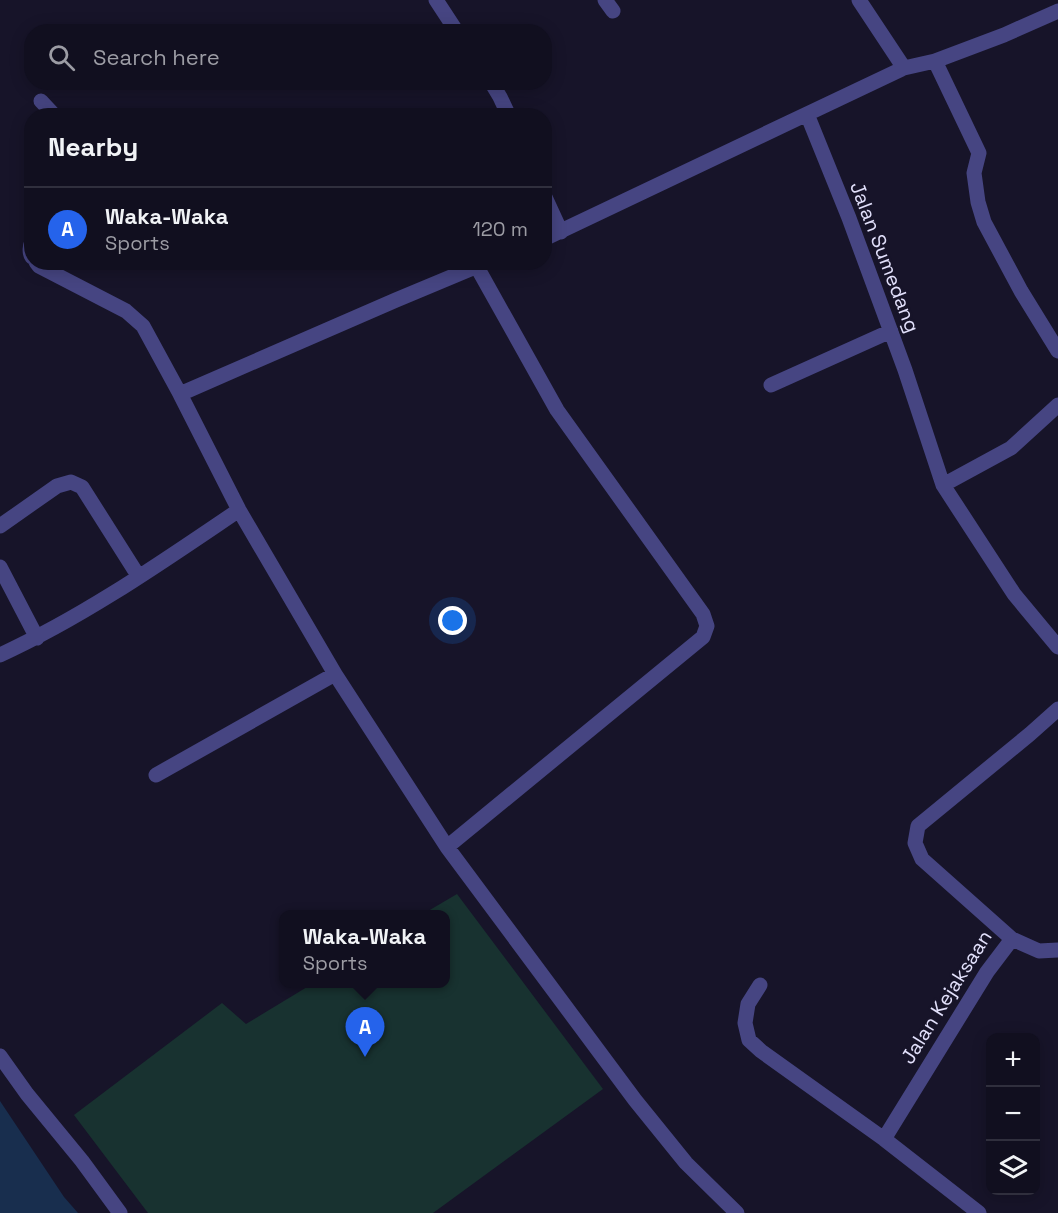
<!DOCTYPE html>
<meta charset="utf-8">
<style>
:root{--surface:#110f1f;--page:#1a1828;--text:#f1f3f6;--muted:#9c9ca4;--line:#302f3d;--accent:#2563eb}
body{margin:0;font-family:"Space Grotesk",sans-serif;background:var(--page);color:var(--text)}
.controls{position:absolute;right:18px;bottom:18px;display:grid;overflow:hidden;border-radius:12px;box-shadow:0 3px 15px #0003}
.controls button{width:54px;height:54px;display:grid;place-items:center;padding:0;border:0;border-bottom:2px solid var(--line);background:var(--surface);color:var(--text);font:30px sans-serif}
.you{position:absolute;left:453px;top:621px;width:21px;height:21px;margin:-15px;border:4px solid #fff;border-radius:50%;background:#1a73e8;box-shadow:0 0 0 9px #1a73e833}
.badge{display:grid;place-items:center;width:39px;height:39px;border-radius:50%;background:var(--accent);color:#fff;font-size:20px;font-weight:700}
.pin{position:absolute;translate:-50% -50px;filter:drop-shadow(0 2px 3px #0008)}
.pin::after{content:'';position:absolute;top:32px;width:21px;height:18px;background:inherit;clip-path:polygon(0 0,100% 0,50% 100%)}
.popup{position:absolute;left:279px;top:910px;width:171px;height:78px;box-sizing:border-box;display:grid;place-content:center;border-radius:12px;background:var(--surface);filter:drop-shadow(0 2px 4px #0005);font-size:20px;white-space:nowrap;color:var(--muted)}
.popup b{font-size:22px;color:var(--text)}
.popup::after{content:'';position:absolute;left:50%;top:100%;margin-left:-12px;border:12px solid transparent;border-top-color:var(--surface)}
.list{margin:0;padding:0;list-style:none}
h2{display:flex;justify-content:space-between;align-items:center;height:78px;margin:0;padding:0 24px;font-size:26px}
h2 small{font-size:20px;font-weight:400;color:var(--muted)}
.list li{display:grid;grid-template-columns:39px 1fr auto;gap:18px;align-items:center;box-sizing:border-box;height:84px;padding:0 24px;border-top:2px solid var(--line)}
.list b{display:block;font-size:22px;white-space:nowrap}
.list p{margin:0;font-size:20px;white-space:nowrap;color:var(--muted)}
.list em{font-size:20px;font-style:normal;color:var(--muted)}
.icon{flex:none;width:33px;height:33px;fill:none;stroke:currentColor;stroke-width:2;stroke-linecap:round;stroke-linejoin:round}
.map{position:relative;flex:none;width:1058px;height:1213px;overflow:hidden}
.search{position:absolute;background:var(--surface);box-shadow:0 3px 15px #0003;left:24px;top:24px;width:528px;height:66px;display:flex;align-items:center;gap:15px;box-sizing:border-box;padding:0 21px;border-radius:24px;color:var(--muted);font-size:22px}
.panel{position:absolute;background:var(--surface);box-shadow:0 3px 15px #0003;left:24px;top:108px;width:528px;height:162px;border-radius:24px}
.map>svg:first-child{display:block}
.green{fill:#183230}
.water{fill:#182e4e}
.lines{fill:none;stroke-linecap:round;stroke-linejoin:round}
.minor{stroke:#464582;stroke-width:15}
.labels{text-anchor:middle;stroke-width:5;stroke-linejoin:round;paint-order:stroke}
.street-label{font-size:20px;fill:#e2e0fb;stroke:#171429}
</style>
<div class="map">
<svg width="1058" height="1213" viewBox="0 0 1058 1213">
<rect width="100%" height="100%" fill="#171429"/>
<path class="green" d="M457,894L603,1089L433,1213H148L74,1115L222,1003L246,1024L312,984H446V914H423Z"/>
<path class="water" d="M0,1101L64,1197L78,1213H0Z"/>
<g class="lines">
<path class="minor" d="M436,0L457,32
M605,0L613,11
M859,0L904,68
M1058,11L1004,35L935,61L904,68L807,114L849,218L905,370L943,485L1014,594L1058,647
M935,61L979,153L974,173L978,202L984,222L1021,291L1058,351
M491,82L500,97L509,116
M41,101L55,116
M544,195L561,232
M544,239L807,114
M32,241C30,246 29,253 32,257
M36,262L39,266L126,311L143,326L180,394L239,510L335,674L447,847L635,1100L686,1163L737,1213
M771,385L891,331
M180,394L396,300L487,262
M943,485L1011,448L1058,405
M0,526L57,486L71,482L82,487L139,577
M0,567L37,638
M0,655C85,616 162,562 239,510
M156,775L335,674
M447,847L703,637L707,626L703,614L557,410L477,267
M1012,939L1039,951L1058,950
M760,985L748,1004L745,1023L749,1040L761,1051L884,1139
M0,1056L27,1094L82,1161L120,1213
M979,1213L884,1139L987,972L1012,939L922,859L915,843L918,826L1030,734L1058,709"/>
</g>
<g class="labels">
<g class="street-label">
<text transform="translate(885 257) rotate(69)" y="7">Jalan Sumedang</text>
<text transform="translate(946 997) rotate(-58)" y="7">Jalan Kejaksaan</text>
</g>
</g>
</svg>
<div class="controls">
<button>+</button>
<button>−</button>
<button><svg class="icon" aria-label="layers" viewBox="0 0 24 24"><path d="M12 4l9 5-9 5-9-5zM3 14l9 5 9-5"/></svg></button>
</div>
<div class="you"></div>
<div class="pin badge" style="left:365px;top:1057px">A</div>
<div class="popup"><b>Waka-Waka</b>Sports</div>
<div class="search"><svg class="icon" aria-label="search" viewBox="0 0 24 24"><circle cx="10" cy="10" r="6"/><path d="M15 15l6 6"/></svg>Search here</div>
<section class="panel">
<h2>Nearby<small></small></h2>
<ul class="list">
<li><span class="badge">A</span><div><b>Waka-Waka</b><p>Sports</p></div><em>120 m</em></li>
</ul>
</section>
</div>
